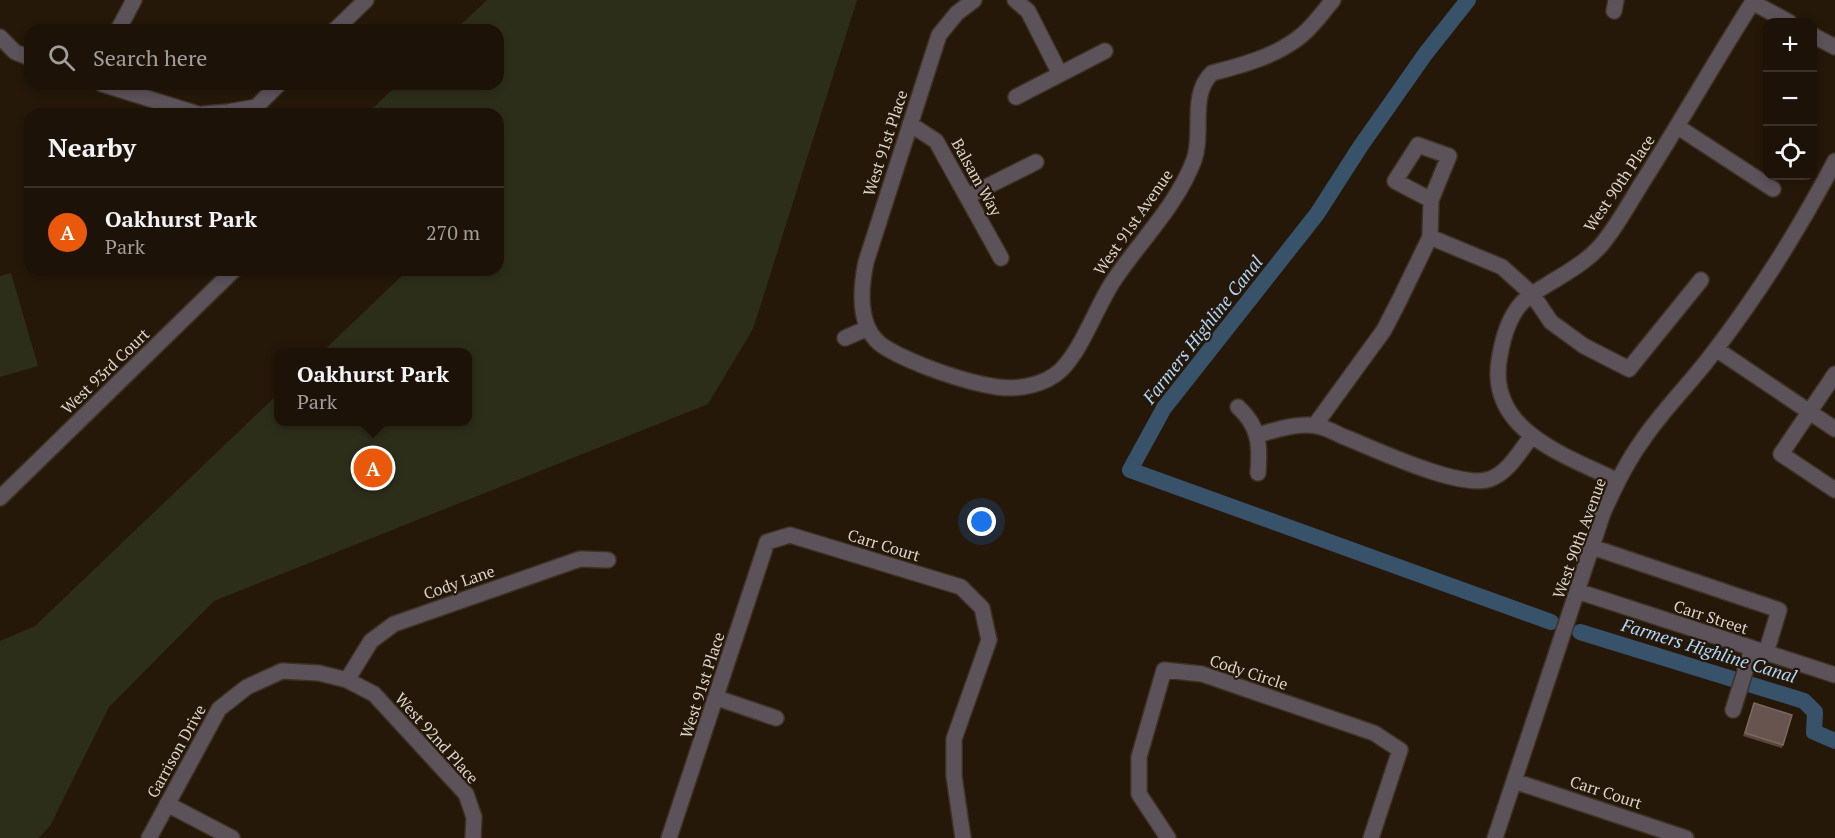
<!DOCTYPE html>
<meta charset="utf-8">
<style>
:root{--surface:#1c1207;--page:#251b11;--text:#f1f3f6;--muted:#a09e9b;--line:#3a3228;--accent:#ea580c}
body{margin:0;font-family:"PT Serif",serif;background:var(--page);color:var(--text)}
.controls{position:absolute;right:18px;top:18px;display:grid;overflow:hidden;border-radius:12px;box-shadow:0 3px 9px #0003}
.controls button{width:54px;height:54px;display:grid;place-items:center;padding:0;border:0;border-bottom:2px solid var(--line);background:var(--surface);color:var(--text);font:30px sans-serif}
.you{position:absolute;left:982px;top:522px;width:21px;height:21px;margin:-15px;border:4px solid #fff;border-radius:50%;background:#1a73e8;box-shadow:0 0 0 9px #1a73e833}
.badge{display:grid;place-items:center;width:39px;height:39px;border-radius:50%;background:var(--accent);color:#fff;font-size:20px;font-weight:700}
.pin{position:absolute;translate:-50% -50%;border:3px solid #fff;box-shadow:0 2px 6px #0006}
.popup{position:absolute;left:274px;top:348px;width:198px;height:78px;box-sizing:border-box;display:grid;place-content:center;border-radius:12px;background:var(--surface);filter:drop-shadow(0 2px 4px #0005);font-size:20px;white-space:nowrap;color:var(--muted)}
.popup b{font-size:22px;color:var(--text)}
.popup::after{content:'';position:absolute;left:50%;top:100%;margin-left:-12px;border:12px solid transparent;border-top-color:var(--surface)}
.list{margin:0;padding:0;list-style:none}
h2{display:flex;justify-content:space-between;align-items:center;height:78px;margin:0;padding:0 24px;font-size:26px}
h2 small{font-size:20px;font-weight:400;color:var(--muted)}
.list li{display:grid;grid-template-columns:39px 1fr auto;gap:18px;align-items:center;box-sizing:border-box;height:90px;padding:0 24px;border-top:2px solid var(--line)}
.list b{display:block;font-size:22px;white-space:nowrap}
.list p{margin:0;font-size:20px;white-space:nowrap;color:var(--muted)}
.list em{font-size:20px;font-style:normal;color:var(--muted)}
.icon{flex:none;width:33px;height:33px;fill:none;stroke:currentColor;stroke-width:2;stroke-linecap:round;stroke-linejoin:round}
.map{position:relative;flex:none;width:1835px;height:838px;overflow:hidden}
.search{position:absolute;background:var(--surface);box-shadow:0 3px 9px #0003;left:24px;top:24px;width:480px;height:66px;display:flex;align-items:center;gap:15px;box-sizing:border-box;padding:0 21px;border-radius:18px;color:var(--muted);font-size:22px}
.panel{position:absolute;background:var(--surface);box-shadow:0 3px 9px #0003;left:24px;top:108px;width:480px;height:168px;border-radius:18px}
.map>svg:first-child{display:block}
.green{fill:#2d2e1a}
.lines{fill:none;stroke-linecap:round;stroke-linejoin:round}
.canal{stroke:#38526a;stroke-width:16}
.minor-casing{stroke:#3f3224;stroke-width:18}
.minor{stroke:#5c535a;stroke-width:15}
.wall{fill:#5a453e}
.building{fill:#68544e;stroke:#7a6861;stroke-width:1.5}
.labels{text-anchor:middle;stroke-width:4.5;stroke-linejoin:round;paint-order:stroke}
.street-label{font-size:16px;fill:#dcd3ca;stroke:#251809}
.water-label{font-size:18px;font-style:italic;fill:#afd5f9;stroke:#251809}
</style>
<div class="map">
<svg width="1835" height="838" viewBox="0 0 1835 838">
<rect width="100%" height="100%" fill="#251809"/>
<path class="green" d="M487,0H857L753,329L708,404L214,601L109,707L50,826L38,838H0V641L35,626L278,394V422H467V352H322L406,272L402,270H498V114H367L398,84H498V30H455Z
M11,273L38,366L0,377V276Z"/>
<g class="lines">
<path class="canal" d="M1468,0L1426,53L1360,147L1317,214L1164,408L1130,470L1551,622
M1580,632L1804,701L1815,712L1814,732L1835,741"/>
<g class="minor-casing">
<path id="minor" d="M974,0L957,13L939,35L866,262C860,291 857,331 886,348C915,365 964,382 997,387C1019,390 1045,385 1061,370C1083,348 1096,307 1114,280C1141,240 1177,205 1194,160C1204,132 1189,95 1212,73C1243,65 1277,56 1302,35C1314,25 1323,12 1333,0
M1015,0L1028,11L1060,74
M1752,2L1789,22
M1614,11L1616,0
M118,30L134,0
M335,30L366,0
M1812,35L1835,47
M0,37L15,52L30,58
M102,84L198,114
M1016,97L1105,51
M203,114L228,112L256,107L279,84
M910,124L936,141L1001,258
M1678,127L1773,189
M968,196L1036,162
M1430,237L1502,267L1532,294L1551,322L1584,346L1629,369L1701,280
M845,338L868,328
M1716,349L1835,429
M1835,374L1781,454L1835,490
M1238,407C1260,427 1260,446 1258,473
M1315,425L1384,330L1399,301L1430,237L1431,200L1449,156L1418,145L1395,181L1431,200
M1257,435C1273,431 1300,422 1316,426C1325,427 1334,432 1342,436C1373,448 1460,490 1490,479C1508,473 1520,451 1531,437
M1618,481C1565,455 1484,430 1500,355C1503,338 1509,318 1520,305C1526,297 1537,291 1545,286C1566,273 1591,260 1606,239C1619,222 1629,204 1640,186C1679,125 1715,61 1754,0
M0,498L234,270
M1592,547L1779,610L1766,653
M1577,591L1835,675
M347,680L371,641L394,624L580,559L608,560
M717,698L776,718
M1733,710L1752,649
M1514,781L1686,838
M167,804L232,838
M149,838L219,709L247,687L282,671L319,673L347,680L374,694L466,794L474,817L473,838
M669,838L767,542L790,535L961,587L982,608L989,640L954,739V776L963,838
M1168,838L1139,794V757L1164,670L1202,674L1374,733L1400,750L1371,838
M1495,838L1603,513C1614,488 1626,463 1642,441C1664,408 1693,381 1716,349C1761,290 1801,226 1835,161"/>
</g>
<use href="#minor" class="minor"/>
</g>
<path class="wall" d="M1754,703L1792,715L1782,748L1743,736Z"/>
<path class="building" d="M1754,703L1792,715L1783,745L1745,733Z"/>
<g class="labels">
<g class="street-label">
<text transform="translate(885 143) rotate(-72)" y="6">West 91st Place</text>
<text transform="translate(977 177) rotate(61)" y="6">Balsam Way</text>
<text transform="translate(1619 183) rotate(-56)" y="6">West 90th Place</text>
<text transform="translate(1133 222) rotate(-55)" y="6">West 91st Avenue</text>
<text transform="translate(105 371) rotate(-44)" y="6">West 93rd Court</text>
<text transform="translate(1579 538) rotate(-70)" y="6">West 90th Avenue</text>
<text transform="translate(884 545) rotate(17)" y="6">Carr Court</text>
<text transform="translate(459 582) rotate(-19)" y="6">Cody Lane</text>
<text transform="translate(1711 617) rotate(18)" y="6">Carr Street</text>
<text transform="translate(1249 672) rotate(18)" y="6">Cody Circle</text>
<text transform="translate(702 685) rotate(-72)" y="6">West 91st Place</text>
<text transform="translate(437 738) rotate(48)" y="6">West 92nd Place</text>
<text transform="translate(176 751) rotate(-61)" y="6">Garrison Drive</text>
<text transform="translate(1606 792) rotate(18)" y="6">Carr Court</text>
</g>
<g class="water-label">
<text transform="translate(1203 330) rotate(-52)" y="6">Farmers Highline Canal</text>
<text transform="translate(1709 651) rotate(17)" y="6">Farmers Highline Canal</text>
</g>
</g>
</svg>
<div class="controls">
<button>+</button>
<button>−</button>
<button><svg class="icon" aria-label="locate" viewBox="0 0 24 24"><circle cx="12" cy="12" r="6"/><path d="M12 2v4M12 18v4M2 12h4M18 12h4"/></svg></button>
</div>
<div class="you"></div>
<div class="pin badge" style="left:373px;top:468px">A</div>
<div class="popup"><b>Oakhurst Park</b>Park</div>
<div class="search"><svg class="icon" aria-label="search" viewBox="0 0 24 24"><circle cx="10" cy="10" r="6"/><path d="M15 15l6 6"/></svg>Search here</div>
<section class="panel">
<h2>Nearby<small></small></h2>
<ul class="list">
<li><span class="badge">A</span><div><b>Oakhurst Park</b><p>Park</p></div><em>270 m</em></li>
</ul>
</section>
</div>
